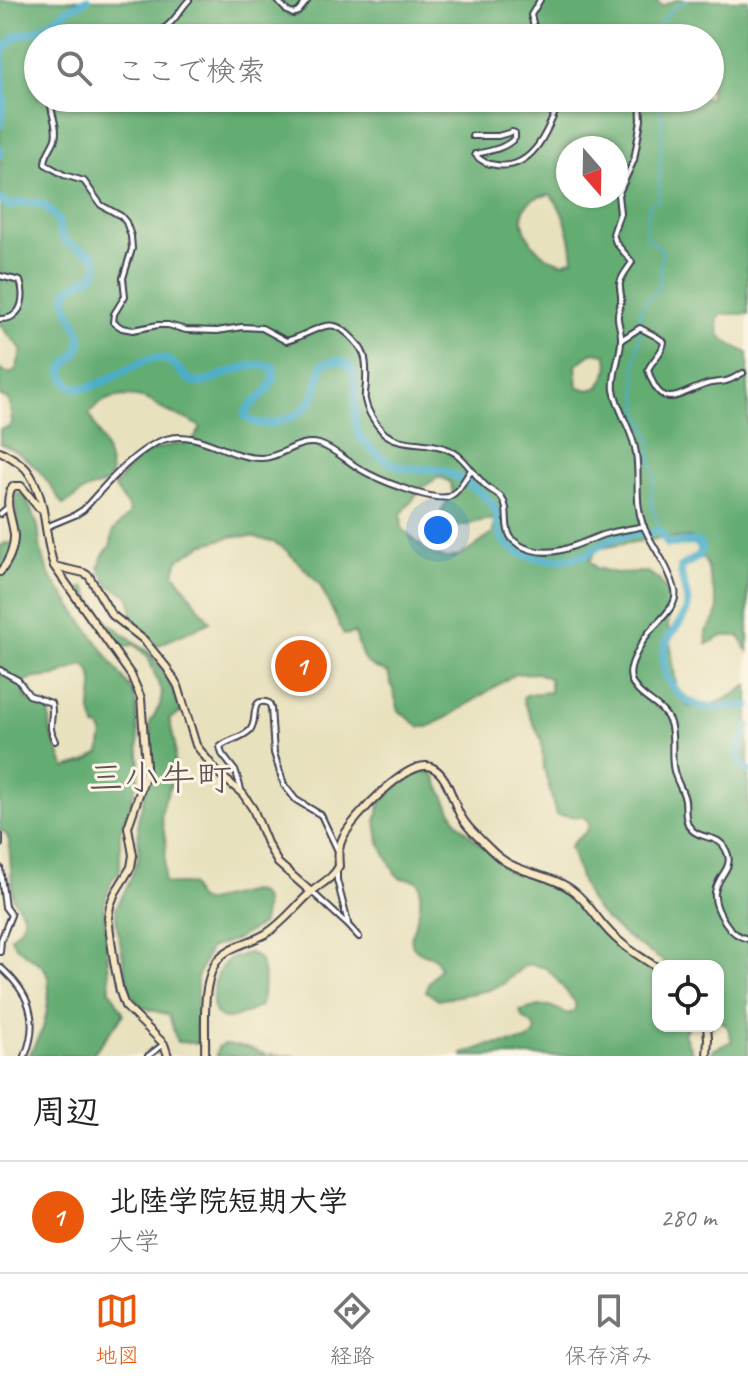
<!DOCTYPE html>
<html lang="ja">
<meta charset="utf-8">
<style>
:root{--surface:#fff;--page:#f6f6f6;--text:#222;--muted:#767676;--line:#e0e0e0;--accent:#ea580c}
body{margin:0;font-family:Caveat,"Klee One",sans-serif;background:var(--page);color:var(--text)}
.controls{position:absolute;right:24px;bottom:24px;display:grid;overflow:hidden;border-radius:16px;box-shadow:0 2px 6px #0004}
.controls button{width:72px;height:72px;display:grid;place-items:center;padding:0;border:0;border-bottom:2px solid var(--line);background:var(--surface);color:var(--text);font:40px sans-serif}
.compass{position:absolute;left:556px;top:136px;width:72px;height:72px;border-radius:50%;background:var(--surface);box-shadow:0 2px 6px #0004;rotate:160deg}
.you{position:absolute;left:438px;top:530px;width:28px;height:28px;margin:-20px;border:6px solid #fff;border-radius:50%;background:#1a73e8;box-shadow:0 0 0 12px #1a73e833}
.badge{display:grid;place-items:center;width:52px;height:52px;border-radius:50%;background:var(--accent);color:#fff;font-size:26px;font-weight:700}
.pin{position:absolute;translate:-50% -50%;border:4px solid #fff;box-shadow:0 2px 8px #0006}
.list{margin:0;padding:0;list-style:none}
h2{display:flex;justify-content:space-between;align-items:center;height:104px;margin:0;padding:0 32px;font-size:34px}
h2 small{font-size:26px;font-weight:400;color:var(--muted)}
.list li{display:grid;grid-template-columns:52px 1fr auto;gap:24px;align-items:center;box-sizing:border-box;height:112px;padding:0 32px;border-top:2px solid var(--line)}
.list b{display:block;font-size:30px;white-space:nowrap}
.list p{margin:0;font-size:26px;white-space:nowrap;color:var(--muted)}
.list em{font-size:26px;font-style:normal;color:var(--muted)}
.icon{flex:none;width:44px;height:44px;fill:none;stroke:currentColor;stroke-width:2;stroke-linecap:round;stroke-linejoin:round}
.map{position:relative;flex:none;width:748px;height:1056px;overflow:hidden}
.search{position:absolute;background:var(--surface);box-shadow:0 2px 6px #0004;left:24px;right:24px;top:24px;height:88px;display:flex;align-items:center;gap:20px;box-sizing:border-box;padding:0 28px;border-radius:44px;color:var(--muted);font-size:30px}
.sheet{height:216px;background:var(--surface)}
nav{display:flex;justify-content:space-around;align-items:center;box-sizing:border-box;height:112px;border-top:2px solid var(--line);background:var(--surface);font-size:22px;color:var(--muted)}
nav a{display:grid;justify-items:center;gap:4px}
nav .on{color:var(--accent)}
.map>svg:first-child{display:block}
.forest{fill:#64ac72;stroke:#436756;stroke-width:2;fill-rule:evenodd}
.lines{fill:none;stroke-linecap:round;stroke-linejoin:round}
.stream{stroke:#4caecb;stroke-width:2}
.river{stroke:#4caecb;stroke-width:8}
.street-casing{stroke:#403f4f;stroke-width:8}
.secondary-casing{stroke:#403f4f;stroke-width:10}
.street{stroke:#fff;stroke-width:4}
.secondary{stroke:#f7e8c3;stroke-width:6}
.labels{text-anchor:middle;stroke-width:6;stroke-linejoin:round;paint-order:stroke}
.quarter-label{font-size:36px;fill:#5e5355;stroke:#fcf5e5}
</style>
<div class="map">
<svg width="748" height="1056" viewBox="0 0 748 1056">
<rect width="100%" height="100%" fill="#fcf5e5"/>
<filter id="ink" filterUnits="userSpaceOnUse"><feTurbulence type="fractalNoise" baseFrequency=".0125" numOctaves="2"/><feDisplacementMap in="SourceGraphic" scale="16" xChannelSelector="R" yChannelSelector="G"/><feConvolveMatrix kernelMatrix="1 2 1 2 8 2 1 2 1" color-interpolation-filters="sRGB"/></filter>
<filter id="wash" filterUnits="userSpaceOnUse"><feTurbulence type="fractalNoise" baseFrequency=".006" numOctaves="4" result="noise"/><feDisplacementMap in="SourceGraphic" scale="32" xChannelSelector="R" yChannelSelector="G"/><feGaussianBlur stdDeviation="1.8" result="paint"/><feColorMatrix in="noise" values="0 0 0 0 0 0 0 0 0 0 0 0 0 0 0 0 0 1.4 0 .05"/><feComposite in="paint" operator="in"/></filter>
<g filter="url(#wash)">
<rect width="100%" height="100%" fill="#e8e1be"/>
<path class="forest" d="M0,0H655L662,6L676,0H748V314H722L717,321L720,336L733,346L748,353V651L739,636H723L707,644L706,631L716,618L718,608L707,565L692,538C660,536 628,543 597,549L590,561L596,568L616,573L648,572L659,580L669,595L668,626L677,691L688,707C710,709 730,698 748,685V1056H711L713,1050L732,1041L727,1026L718,1019V966H667L663,961C639,946 599,921 587,895C579,880 576,863 570,847C576,836 589,836 589,822L583,817L556,815L544,768L541,739L524,703L523,697L529,694L550,692V679L538,673L515,674L448,717L428,727H420L399,711L388,673C359,662 364,661 355,633L344,635L319,583L286,550L275,543L254,537L234,536L202,545L178,560L174,573L210,622L156,646L130,621L132,608L128,595L109,586L99,568L103,556L111,544L113,531L128,516L130,510L114,487C121,479 127,469 135,461C149,448 173,445 192,442L201,428C189,418 176,416 162,409C156,406 152,401 146,399C126,393 101,396 89,414C96,427 118,468 108,481C102,488 91,486 84,491C76,496 72,501 63,505C45,475 32,458 0,443V429L10,427L12,421L9,400L0,396V370L11,374L16,369L22,350L0,325ZM38,38H710V98H38ZM568,148H616V196H568ZM550,194C565,211 571,236 573,259L563,263C558,261 550,259 545,256C530,246 511,215 532,200C536,197 545,196 550,194ZM594,352L606,354L609,368L599,387L589,390L578,387L576,365ZM440,477L450,482L453,493L443,508L440,516C462,538 471,517 494,520L493,533C451,566 441,568 402,528L401,514L423,487Z
M17,494H24L38,526L41,552L50,576L132,691L136,703L140,770L132,799L120,832V868L118,874L112,879L104,905L110,990L124,1014L91,1056H29C33,1047 39,1037 43,1028C47,1014 54,977 43,967C33,957 15,951 11,937C21,929 28,921 20,908C17,904 14,901 13,897L9,841L6,834L0,830V546L6,543L13,544L15,542L18,529L15,497ZM82,665L86,666C99,681 90,696 91,713C92,715 95,725 95,727L100,728L103,733L100,753L85,762L65,768L51,733L49,709C34,700 24,708 24,682L30,679L55,676Z
M85,587L102,618L150,653L168,679L181,713L169,719L175,744L174,777L164,802L161,815L166,843L164,882C173,887 182,882 191,885L196,898L203,902L251,891C270,894 264,910 262,924L237,939L210,948L197,978V1043L177,1042L169,1015L142,1007L133,997L128,984L116,920V908L129,883L139,856L138,820L152,765L150,723L160,705L162,693L148,657L134,644L118,650L77,591Z
M417,771H430L434,776L457,822L499,863L552,886L580,907L613,945L658,977V1026H688L684,1034L692,1052L688,1056H463V1054L489,1045L526,1041L532,1037L536,1031L533,1025L522,1017L520,1011C529,1009 540,1004 549,1006C557,1008 562,1012 569,1014L575,1010V1002L553,975L546,968L531,964L524,966L503,984L489,990L438,1000L426,991L428,984L440,968L434,957C401,949 412,936 419,911C421,902 420,892 420,884L415,880L400,878L395,873L379,842L376,821L381,801Z
M248,953C269,956 264,990 261,1006C253,1009 233,1021 225,1019C204,1014 214,973 225,963C230,957 241,956 248,953Z
M224,1044L247,1047L267,1055L297,1056H216L218,1047Z"/>
<g class="lines">
<path class="stream" d="M653,38C658,22 672,7 687,0
M657,98L662,118L659,199L649,205L645,237L661,248L662,253L659,287L643,305L640,312V332L635,367L639,411L651,438L650,456L655,476L651,496L652,506L660,531"/>
<path class="river" d="M0,125C7,99 0,77 2,51L16,36L40,30L70,8L87,0
M0,149V155
M0,200L12,207L19,202L43,204L58,220L61,235L66,242L95,256C106,286 69,275 66,297C65,312 84,329 80,345C78,355 66,362 62,371C73,413 125,365 148,360C180,351 178,384 202,383C223,376 250,360 273,367C279,387 256,398 246,411L245,417C249,419 253,422 257,423C273,427 301,416 310,402C317,392 320,377 322,365C328,362 333,360 339,361C365,367 351,409 356,427C359,438 369,448 378,455C385,460 397,467 406,468C427,471 438,465 459,478C470,484 496,502 497,515C498,525 496,529 502,538C517,562 562,563 586,554C597,549 606,540 618,537C632,533 646,535 660,531L668,544L694,542L700,544L702,549L699,556L681,567C680,582 690,596 687,609C683,624 668,632 665,647C658,674 676,701 704,707C718,709 734,705 748,706
M748,727C741,741 731,761 748,771"/>
</g>
</g>
<g filter="url(#ink)">
<g class="lines">
<g class="street-casing">
<path id="street" d="M277,0L287,11L293,14L298,12L308,0
M113,38C128,32 149,38 163,29C175,22 180,9 189,0
M537,38L531,15L540,0
M51,98C49,112 59,125 55,139C52,148 45,154 45,164L64,175L84,181L101,205L121,216L126,222L131,236L132,249L123,278L125,296L114,314L113,322L122,328L133,330L158,325H168L186,330L217,331L242,327L262,328L286,341C300,338 312,329 326,326C335,324 341,328 348,334C366,350 367,359 366,382C366,388 364,395 365,400C367,411 376,424 383,432C402,450 440,436 462,459C471,468 477,478 486,486C490,490 497,493 501,497C515,514 493,539 532,550C557,557 580,543 602,535C616,531 630,529 644,526
M640,98L641,120L634,160L618,195L620,213L613,234L616,243L632,262C628,269 621,276 620,283C619,289 622,295 621,301C620,307 617,312 618,319C619,327 622,334 621,342C620,358 612,374 614,390C618,412 633,431 636,453C640,478 634,501 643,525C653,548 669,566 675,590C679,607 656,622 647,635C641,643 637,652 633,661C631,667 629,673 631,679C637,699 663,703 670,723C675,739 670,756 674,771C676,781 683,790 685,800C686,809 684,821 691,829C703,842 721,832 728,855C734,876 698,882 725,922C730,930 738,937 748,939
M472,136H498L512,132L515,133V138C504,149 490,151 475,154C480,161 486,164 496,165C535,171 549,126 561,98
M0,276L20,281C24,291 24,308 14,315C11,318 4,319 0,319
M621,340L640,328L657,337L664,342C663,353 652,360 648,370C662,414 678,393 707,384C713,382 719,383 726,381C731,380 737,376 743,373
M0,514L7,508
M46,527L75,515L83,510C103,488 137,447 166,439C198,429 228,458 260,458C280,459 298,438 319,444C333,448 347,461 360,469C376,479 430,501 448,497C458,494 465,478 471,470
M0,670L18,680L29,695L51,703C55,718 46,724 55,741
M242,793L236,772L222,754L220,747C228,739 242,739 250,730C259,721 248,696 269,703L271,708L274,753L284,785L296,800L321,815L338,851
M0,836V844
M0,868L5,907L11,915L1,940L0,952
M337,871V880L348,923
M312,892L348,925L359,937
M0,967C29,992 40,1019 25,1056
M148,1056L164,1044"/>
</g>
<g class="secondary-casing">
<path id="secondary" d="M0,451C9,456 19,461 26,469C48,496 43,535 54,566L131,675L141,698L146,766L144,780L128,827L133,855L131,867L115,893L110,906L108,918L114,962L120,992L125,1006L164,1044L168,1056
M54,566L84,573L89,576L111,614L144,640L167,668L178,686L196,745L218,773L243,794L253,809L267,843L278,863L311,892
M0,572C8,563 14,549 14,536C13,518 2,503 13,486H21L38,507L43,510
M205,1056C206,1029 201,988 215,964C225,946 251,943 267,933C283,923 295,907 308,895C319,884 332,880 339,866C338,855 338,847 343,837C353,818 408,758 431,767C449,774 452,803 462,818C467,827 475,834 482,841C492,851 502,862 516,867C534,875 556,878 572,890C586,900 594,915 605,927C619,944 639,956 658,968
M707,1056L708,1039L707,1026"/>
</g>
<use href="#street" class="street"/>
<use href="#secondary" class="secondary"/>
</g>
</g>
<g class="labels">
<g class="quarter-label">
<text x="160" y="790">三小牛町</text>
</g>
</g>
</svg>
<div class="controls">
<button><svg class="icon" aria-label="locate" viewBox="0 0 24 24"><circle cx="12" cy="12" r="6"/><path d="M12 2v4M12 18v4M2 12h4M18 12h4"/></svg></button>
</div>
<svg class="compass" viewBox="-18 -18 36 36"><path d="M0-13l5 13h-10z" fill="#e53935"/><path d="M0 13l5-13h-10z" fill="#767676"/></svg>
<div class="you"></div>
<div class="pin badge" style="left:301px;top:666px">1</div>
<div class="search"><svg class="icon" aria-label="search" viewBox="0 0 24 24"><circle cx="10" cy="10" r="6"/><path d="M15 15l6 6"/></svg>ここで検索</div>
</div>
<section class="sheet">
<h2>周辺<small></small></h2>
<ul class="list">
<li><span class="badge">1</span><div><b>北陸学院短期大学</b><p>大学</p></div><em>280 m</em></li>
</ul>
</section>
<nav>
<a class="on"><svg class="icon" aria-label="map" viewBox="0 0 24 24"><path d="M3 6l6-2 6 2 6-2v14l-6 2-6-2-6 2zM9 4v14M15 6v14"/></svg>地図</a>
<a><svg class="icon" aria-label="directions" viewBox="0 0 24 24"><path d="M12 3l9 9-9 9-9-9zM9 14v-3h6M13 9l2 2-2 2"/></svg>経路</a>
<a><svg class="icon" aria-label="saved" viewBox="0 0 24 24"><path d="M7 4h10v16l-5-4-5 4z"/></svg>保存済み</a>
</nav>
